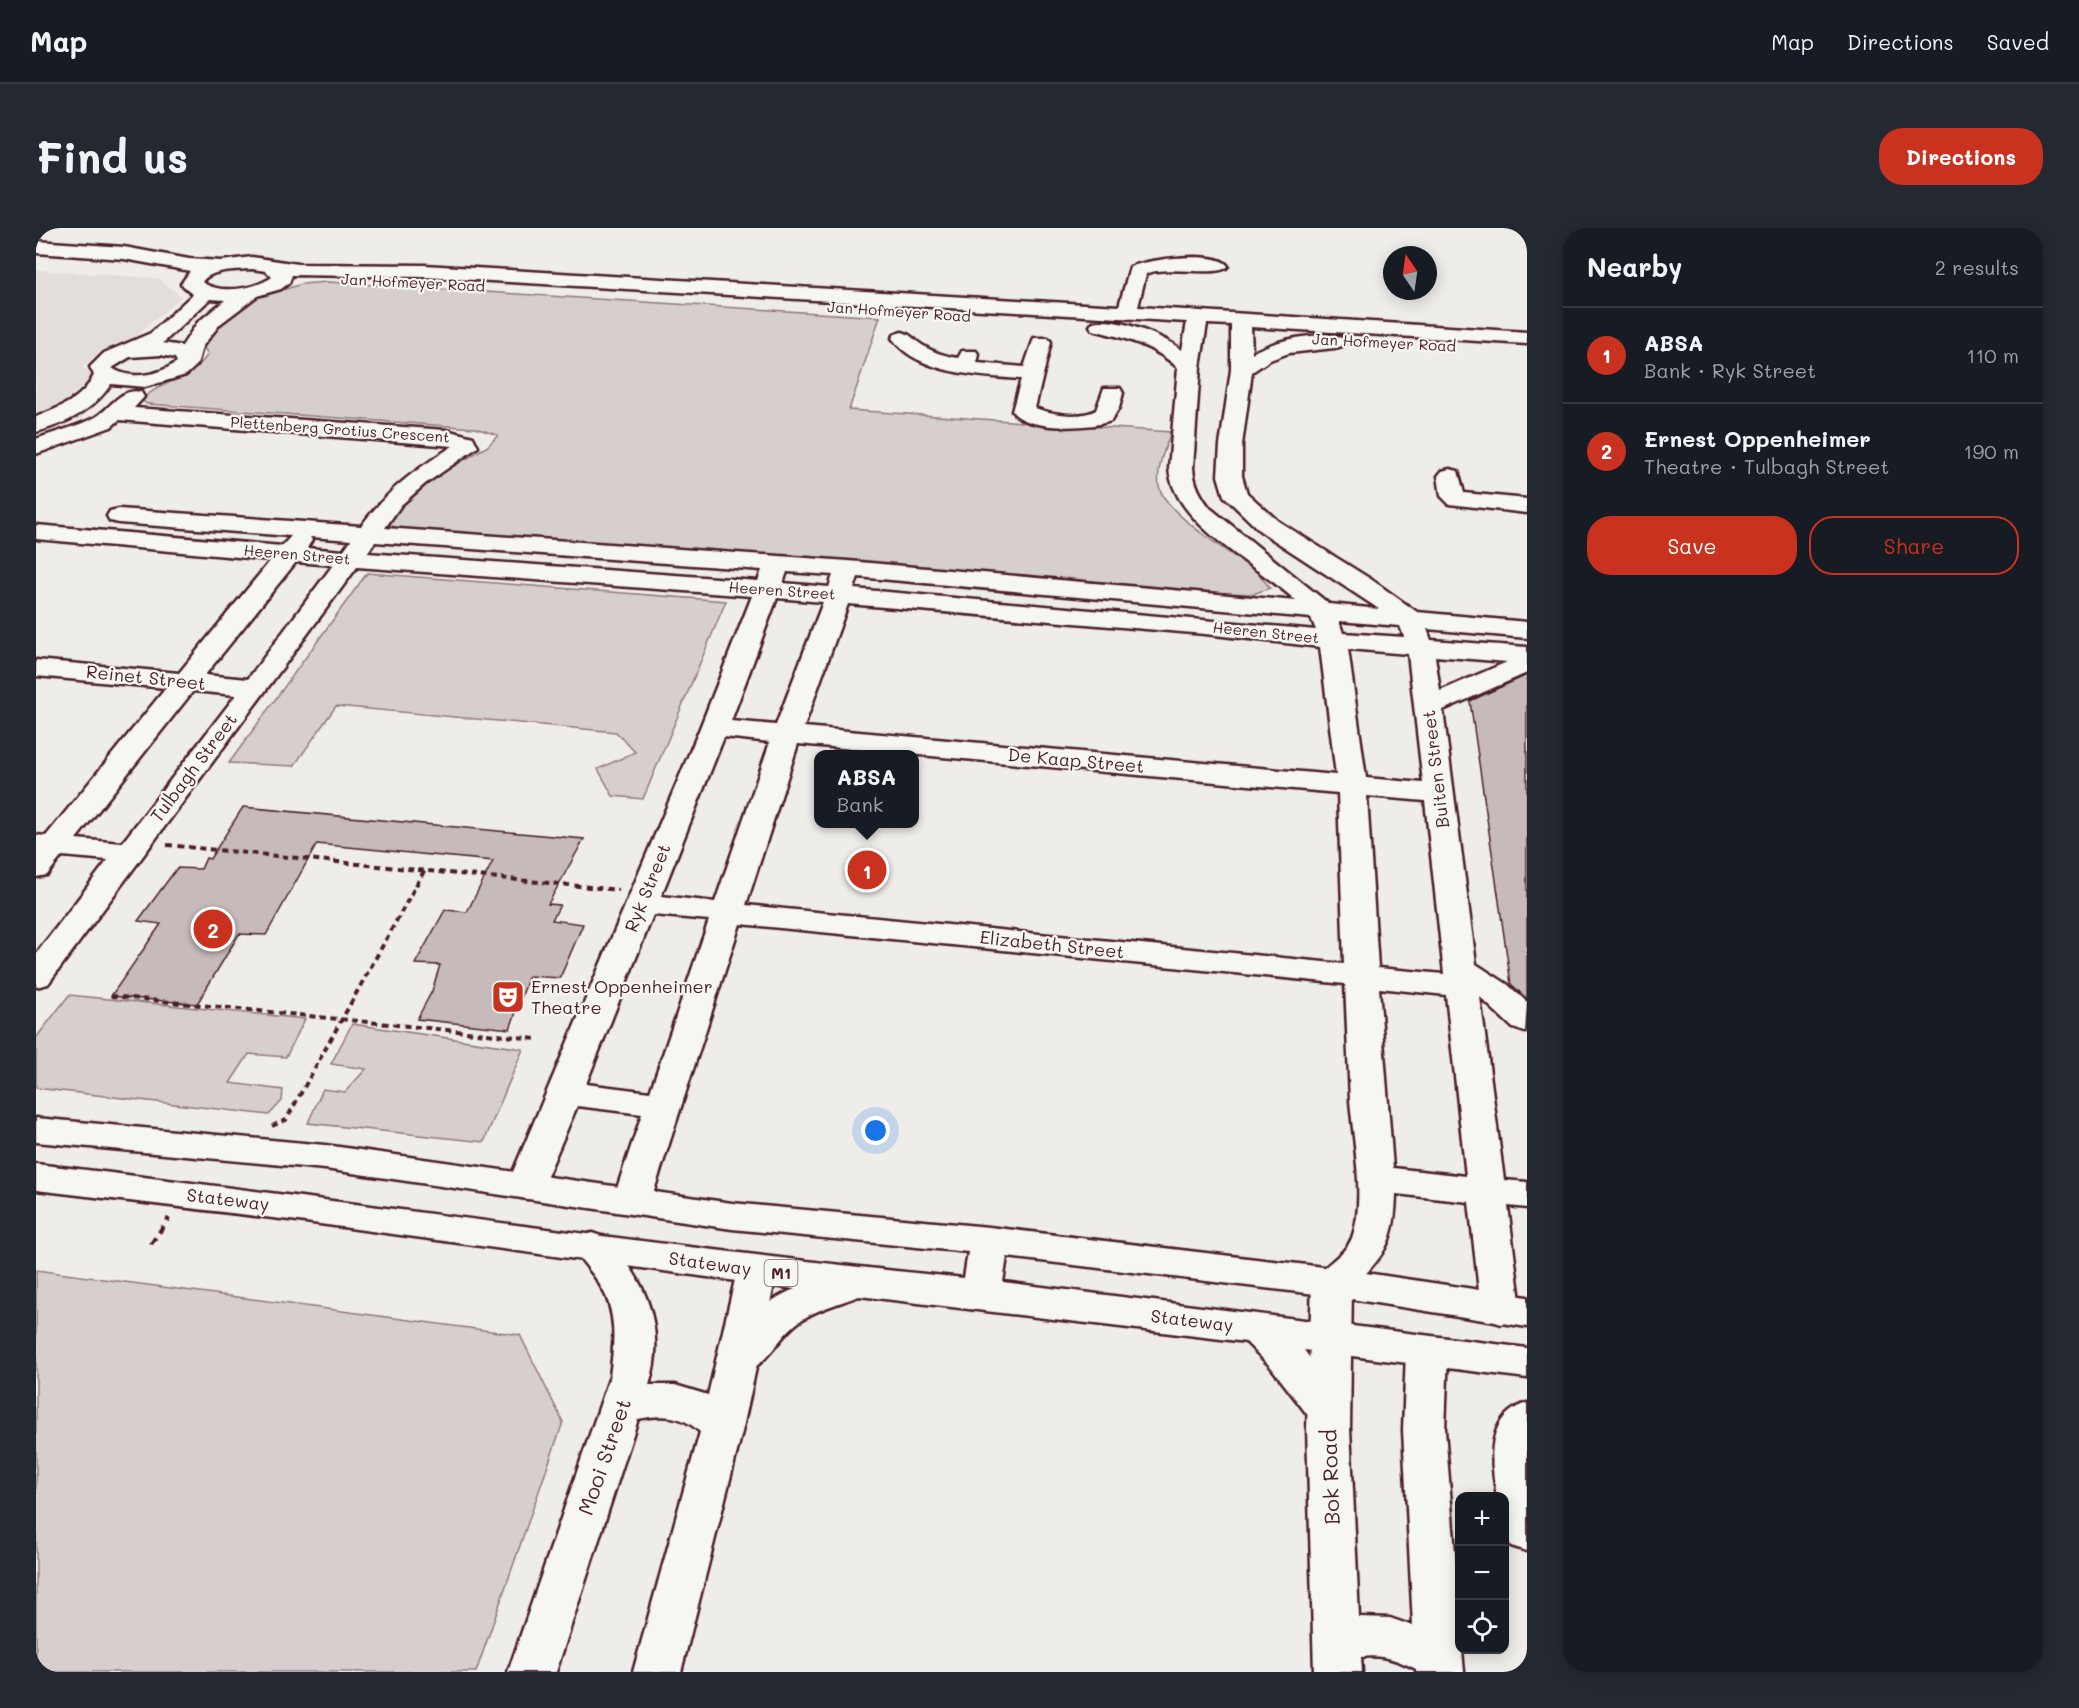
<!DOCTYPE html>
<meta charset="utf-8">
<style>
:root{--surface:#171b24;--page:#242831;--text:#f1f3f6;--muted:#9ea1a6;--line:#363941;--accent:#c8321e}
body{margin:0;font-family:Mali,sans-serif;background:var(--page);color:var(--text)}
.controls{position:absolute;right:18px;bottom:18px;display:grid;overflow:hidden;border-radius:12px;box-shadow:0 3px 15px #0003}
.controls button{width:54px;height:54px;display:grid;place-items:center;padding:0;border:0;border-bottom:2px solid var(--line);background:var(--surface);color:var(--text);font:30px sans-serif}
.compass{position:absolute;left:1347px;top:18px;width:54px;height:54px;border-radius:50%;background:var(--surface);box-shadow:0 3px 15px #0003;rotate:347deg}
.you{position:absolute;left:840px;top:903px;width:21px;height:21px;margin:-15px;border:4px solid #fff;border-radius:50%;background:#1a73e8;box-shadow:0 0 0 9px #1a73e833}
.badge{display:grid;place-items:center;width:39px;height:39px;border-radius:50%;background:var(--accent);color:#fff;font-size:20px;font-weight:700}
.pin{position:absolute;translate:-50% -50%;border:3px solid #fff;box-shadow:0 2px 6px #0006}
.popup{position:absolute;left:778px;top:522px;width:105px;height:78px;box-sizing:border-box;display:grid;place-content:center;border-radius:12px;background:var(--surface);filter:drop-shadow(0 2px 4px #0005);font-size:20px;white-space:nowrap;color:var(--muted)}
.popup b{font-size:22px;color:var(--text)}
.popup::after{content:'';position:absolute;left:50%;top:100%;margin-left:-12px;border:12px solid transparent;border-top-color:var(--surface)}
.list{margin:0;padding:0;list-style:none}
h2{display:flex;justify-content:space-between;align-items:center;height:78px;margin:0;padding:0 24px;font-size:26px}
h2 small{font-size:20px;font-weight:400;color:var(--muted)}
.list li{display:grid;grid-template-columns:39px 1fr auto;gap:18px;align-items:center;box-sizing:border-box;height:96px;padding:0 24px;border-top:2px solid var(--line)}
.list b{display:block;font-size:22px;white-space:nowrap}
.list p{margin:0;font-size:20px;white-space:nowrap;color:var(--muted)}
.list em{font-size:20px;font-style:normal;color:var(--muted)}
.actions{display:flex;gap:12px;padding:18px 24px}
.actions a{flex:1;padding:14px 0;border:2px solid var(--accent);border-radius:24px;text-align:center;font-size:21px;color:var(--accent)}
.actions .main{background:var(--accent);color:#fff}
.icon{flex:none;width:33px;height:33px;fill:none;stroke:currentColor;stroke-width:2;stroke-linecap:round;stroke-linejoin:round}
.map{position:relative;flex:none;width:1491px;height:1444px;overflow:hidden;border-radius:24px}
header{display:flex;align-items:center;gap:36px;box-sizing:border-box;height:84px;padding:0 30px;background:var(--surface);border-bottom:2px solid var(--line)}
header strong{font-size:28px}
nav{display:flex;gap:33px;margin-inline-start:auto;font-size:21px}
.intro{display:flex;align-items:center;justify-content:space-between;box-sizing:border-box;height:144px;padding:0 36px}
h1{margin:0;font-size:42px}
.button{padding:15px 27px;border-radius:24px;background:var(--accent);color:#fff;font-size:21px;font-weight:700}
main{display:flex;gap:36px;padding:0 36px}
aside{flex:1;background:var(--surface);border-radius:24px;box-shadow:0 3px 15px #0003}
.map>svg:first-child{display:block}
.built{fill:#e3dedc}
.green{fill:#d7cfce;stroke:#90777c;stroke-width:1.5}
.building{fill:#c6babb;stroke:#4a1f2b;stroke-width:1.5}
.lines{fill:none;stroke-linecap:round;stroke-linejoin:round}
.minor-casing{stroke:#4a1f2b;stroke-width:5}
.major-casing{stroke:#4a1f2b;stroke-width:5}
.path-far1{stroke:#4a1f2b;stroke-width:4;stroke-dasharray:6 4.5;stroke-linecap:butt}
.path{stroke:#4a1f2b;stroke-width:4.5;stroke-dasharray:8 6;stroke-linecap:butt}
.minor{fill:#f6f6f2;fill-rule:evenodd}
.major{fill:#f6f6f2;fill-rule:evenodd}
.labels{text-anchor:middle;stroke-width:4.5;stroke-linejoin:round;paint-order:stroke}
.far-street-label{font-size:15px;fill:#4a1f2b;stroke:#f6f6f2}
.shield{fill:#f6f6f2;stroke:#7e6067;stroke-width:1.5}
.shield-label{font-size:16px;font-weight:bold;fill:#4a1f2b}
.street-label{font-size:18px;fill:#4a1f2b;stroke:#f6f6f2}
.poi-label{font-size:18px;fill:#4a1f2b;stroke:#f6f6f2;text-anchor:start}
.near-street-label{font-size:21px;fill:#4a1f2b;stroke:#f6f6f2}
</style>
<header>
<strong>Map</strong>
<nav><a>Map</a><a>Directions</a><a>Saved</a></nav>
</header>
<div class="intro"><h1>Find us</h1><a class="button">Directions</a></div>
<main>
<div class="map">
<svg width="1491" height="1444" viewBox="0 0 1491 1444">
<rect width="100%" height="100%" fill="#efedea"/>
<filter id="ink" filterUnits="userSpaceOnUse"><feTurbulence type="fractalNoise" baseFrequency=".0167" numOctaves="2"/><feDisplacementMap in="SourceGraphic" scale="12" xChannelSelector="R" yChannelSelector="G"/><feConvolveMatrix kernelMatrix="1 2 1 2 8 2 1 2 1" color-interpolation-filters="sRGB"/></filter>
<g filter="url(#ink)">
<path class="built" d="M0,42L122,50L145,69L89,118L66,123L46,139L55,146L53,153L20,181L0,187Z"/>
<path class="green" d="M292,54L844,89L813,182L1135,204C1129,220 1120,240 1123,258C1129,287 1199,327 1223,346L1234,360L1217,366L1188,365L364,301L354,297L353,289L376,263L452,218L462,207L439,200L111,176L105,172C127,151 155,153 172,126L165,115L206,74L266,56Z
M331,345L690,373L607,571L577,568L562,541L599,524L580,504L300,478L258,538L193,535Z
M33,767L269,791L250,829L213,826L194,855L247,862L246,873L233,887L0,860V810Z
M316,796L487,821L448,914L272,895L287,861L309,864L330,841L295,836Z
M0,1042L484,1107L527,1194L440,1444H0Z"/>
<path class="building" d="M1491,447V771L1475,756L1434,473Z
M207,579L548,611L512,676L524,677L516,692L547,696L524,750L493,748L474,801L381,791L396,763L404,737L379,736L409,682L431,684L457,633L281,616L230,707L203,706L161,776L75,768L125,696L102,693L141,640L165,641L170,630L174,631Z"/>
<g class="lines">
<g class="minor-casing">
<path id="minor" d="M0,13L88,19L153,31L186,33L216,29L262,36L388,37L1083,78L1094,39C1111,31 1182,22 1192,38C1184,50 1129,36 1110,46L1102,79L1491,104V116L1215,99L1216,125C1240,112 1279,103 1306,110L1309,114L1306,118L1299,120L1253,125L1234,132L1216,144L1206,217V248L1211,265L1242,293L1336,352L1381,384L1491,394V410L1391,401L1395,412L1491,419V445L1407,482L1440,736L1471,756L1491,774L1489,804L1477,800L1444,769L1468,952L1491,954V980L1472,978L1485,1081L1479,1091L1465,1096L1451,1091L1445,1081L1433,974L1360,966C1359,1013 1349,1028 1316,1059L1314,1200L1323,1389L1354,1390L1377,1398L1367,1202L1370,1123L1376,1112L1391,1108L1406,1112L1412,1123L1409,1202L1424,1386V1422H1426L1428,1444H1380V1441C1362,1432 1346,1426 1325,1429L1326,1444H1278L1271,1200L1276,1054C1286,1037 1309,1028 1316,1010C1330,971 1317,913 1314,872C1312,834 1311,795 1309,756L704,696L615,972L609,981L596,985L583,981L577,972L606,886L541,878L503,967L490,971L477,967L471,958L664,500L716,368L321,339L12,756L0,759V726L72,632L26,628L11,647L0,649V607L10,608L130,460L0,448V432L143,445L235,332L0,311V297L246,318L255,308L83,295L74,293L71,288L74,283L83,281L325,298C356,258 375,245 417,218L83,192L75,199L0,226V211C19,204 40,199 58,190C74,182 84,159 105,164L108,169L98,180L410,202L437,209L442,219L389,256L365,277L349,300L812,333L1260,373C1222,337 1137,296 1133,240L1142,140C1118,117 1088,110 1057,102L1054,98L1057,94C1080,88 1128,108 1146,122L1151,94L388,49L256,47L253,55L245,61L221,68L184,96L166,119L161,137L150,147L109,159L75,156C58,182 30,196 0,204V189C23,180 47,171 58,147L54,139L68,125L115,105L157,66L145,56L154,43L88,31L0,25ZM216,41L230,43L236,49C219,61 184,67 166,54C174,41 201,42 216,41ZM174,71L189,72L161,95L146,118L127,115ZM1171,96L1195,97V142L1184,217L1182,248L1188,268L1224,303L1343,381L1293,376L1174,280C1164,267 1158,256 1157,240L1164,139ZM125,127L139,130L141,134C123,147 95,153 76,140L94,129ZM274,309L315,312L307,323L271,320L276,312ZM339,314L726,342L722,353L331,325ZM260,334L297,337L212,451L169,447ZM751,344L797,347L793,359L747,355ZM822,349L1275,390L1280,402L818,361ZM741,370L787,374L740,497L695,493ZM812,376L1169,406L1284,419L1300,547L768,499ZM1303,393L1364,398L1368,409L1307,405ZM1312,421L1372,426L1387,555L1330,550ZM1399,428L1471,434L1404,463ZM157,463L200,467L86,615L40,611ZM688,509L734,514L679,674L625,668ZM762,516L1302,565L1308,736L710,677ZM1331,568L1389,573L1408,746L1342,740ZM617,687L673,692L614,864L550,856ZM1343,760L1410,767L1430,948L1357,940Z
M866,104C875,106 878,112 886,117C897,124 909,128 922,130L926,123H940L943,127L941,135L988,139L998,110H1012L1015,114L999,180C1015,186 1045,191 1060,182L1068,160H1084L1087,165L1083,180L1075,193C1054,201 990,203 976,183L985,151C945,148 881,146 856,110L859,106Z
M1414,241L1422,243L1428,265L1491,271V285L1413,276L1405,268L1402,248L1406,243Z
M556,1005C573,1010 580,1020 590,1034C617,1069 627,1115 613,1157H639L672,1167L701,1043L707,1033L721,1029L735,1033L741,1043L707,1200L645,1444H597L664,1204C646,1186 625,1186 602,1191L520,1444H472L574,1148C578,1118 582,1084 564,1057C556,1043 545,1033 536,1019L542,1009Z
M1491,1175V1323L1475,1318L1468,1305V1268H1461C1454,1233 1449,1188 1491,1175Z"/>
</g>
<g class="major-casing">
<path id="major" d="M0,890L289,917L696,975L953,999L1296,1040L1491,1069V1099L1296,1068L971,1029L967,1054L1491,1120V1150L1268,1122L1313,1183L1307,1194L1292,1199L1277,1194L1235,1139L1210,1114L823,1068C802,1076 777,1082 760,1096C735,1116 726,1153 688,1142L682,1131C698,1103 729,1072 759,1061L262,993L0,962V936C310,972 618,1019 928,1050L932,1024L696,1001L289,941L0,914Z"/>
</g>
<path class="path-far1" d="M131,617L583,662
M75,768L500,811
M236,898L250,892L388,643"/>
<path class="path" d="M115,1016L133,990"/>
<use href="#minor" class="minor"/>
<use href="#major" class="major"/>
</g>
</g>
<defs>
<g id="theatre-square" transform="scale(1.725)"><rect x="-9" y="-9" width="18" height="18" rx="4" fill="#c8321e" stroke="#f6f6f2"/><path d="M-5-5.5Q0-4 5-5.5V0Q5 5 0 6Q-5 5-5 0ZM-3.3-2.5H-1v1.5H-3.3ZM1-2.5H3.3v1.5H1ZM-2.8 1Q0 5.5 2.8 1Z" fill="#fff"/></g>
</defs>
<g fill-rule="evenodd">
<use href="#theatre-square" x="472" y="769"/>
</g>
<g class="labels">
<g class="far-street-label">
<text transform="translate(377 55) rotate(3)" y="5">Jan Hofmeyer Road</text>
<text transform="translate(863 84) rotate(4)" y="5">Jan Hofmeyer Road</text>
<text transform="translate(1348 115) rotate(3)" y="5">Jan Hofmeyer Road</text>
<text transform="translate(304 202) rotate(4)" y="5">Plettenberg Grotius Crescent</text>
<text transform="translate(261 327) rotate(5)" y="5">Heeren Street</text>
<text transform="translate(746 363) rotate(4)" y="5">Heeren Street</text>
<text transform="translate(1230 405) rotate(6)" y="5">Heeren Street</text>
</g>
<rect class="shield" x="728.5" y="1032" width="33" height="26" rx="4.5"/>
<g class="shield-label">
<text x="745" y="1051">M1</text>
</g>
<g class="street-label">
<text transform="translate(110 450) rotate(6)" y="6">Reinet Street</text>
<text transform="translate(1040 533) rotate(5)" y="6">De Kaap Street</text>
<text transform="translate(158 540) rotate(-53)" y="6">Tulbagh Street</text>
<text transform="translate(1400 541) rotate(-97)" y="6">Buiten Street</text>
<text transform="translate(612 660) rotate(-68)" y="6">Ryk Street</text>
<text transform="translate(1016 717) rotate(6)" y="6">Elizabeth Street</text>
<text transform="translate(192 972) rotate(7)" y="6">Stateway</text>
<text transform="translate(674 1036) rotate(8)" y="6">Stateway</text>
<text transform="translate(1156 1093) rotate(7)" y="6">Stateway</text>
</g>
<g class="poi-label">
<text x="495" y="765">Ernest Oppenheimer<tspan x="495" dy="21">Theatre</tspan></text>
</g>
<g class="near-street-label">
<text transform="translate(569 1229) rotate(-71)" y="7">Mooi Street</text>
<text transform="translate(1295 1249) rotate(-92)" y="7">Bok Road</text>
</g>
</g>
</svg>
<div class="controls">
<button>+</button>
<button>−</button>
<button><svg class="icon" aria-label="locate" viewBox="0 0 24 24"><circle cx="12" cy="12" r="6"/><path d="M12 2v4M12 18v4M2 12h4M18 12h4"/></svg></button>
</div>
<svg class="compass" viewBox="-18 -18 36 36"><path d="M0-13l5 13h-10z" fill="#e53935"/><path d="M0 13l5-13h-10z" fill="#9ea1a6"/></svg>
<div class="you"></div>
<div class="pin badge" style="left:831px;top:642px">1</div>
<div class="popup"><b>ABSA</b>Bank</div>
<div class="pin badge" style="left:177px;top:701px">2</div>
</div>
<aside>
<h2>Nearby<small>2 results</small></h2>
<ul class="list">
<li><span class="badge">1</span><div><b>ABSA</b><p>Bank · Ryk Street</p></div><em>110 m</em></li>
<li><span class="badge">2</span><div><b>Ernest Oppenheimer</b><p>Theatre · Tulbagh Street</p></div><em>190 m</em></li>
</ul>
<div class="actions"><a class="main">Save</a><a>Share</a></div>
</aside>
</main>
